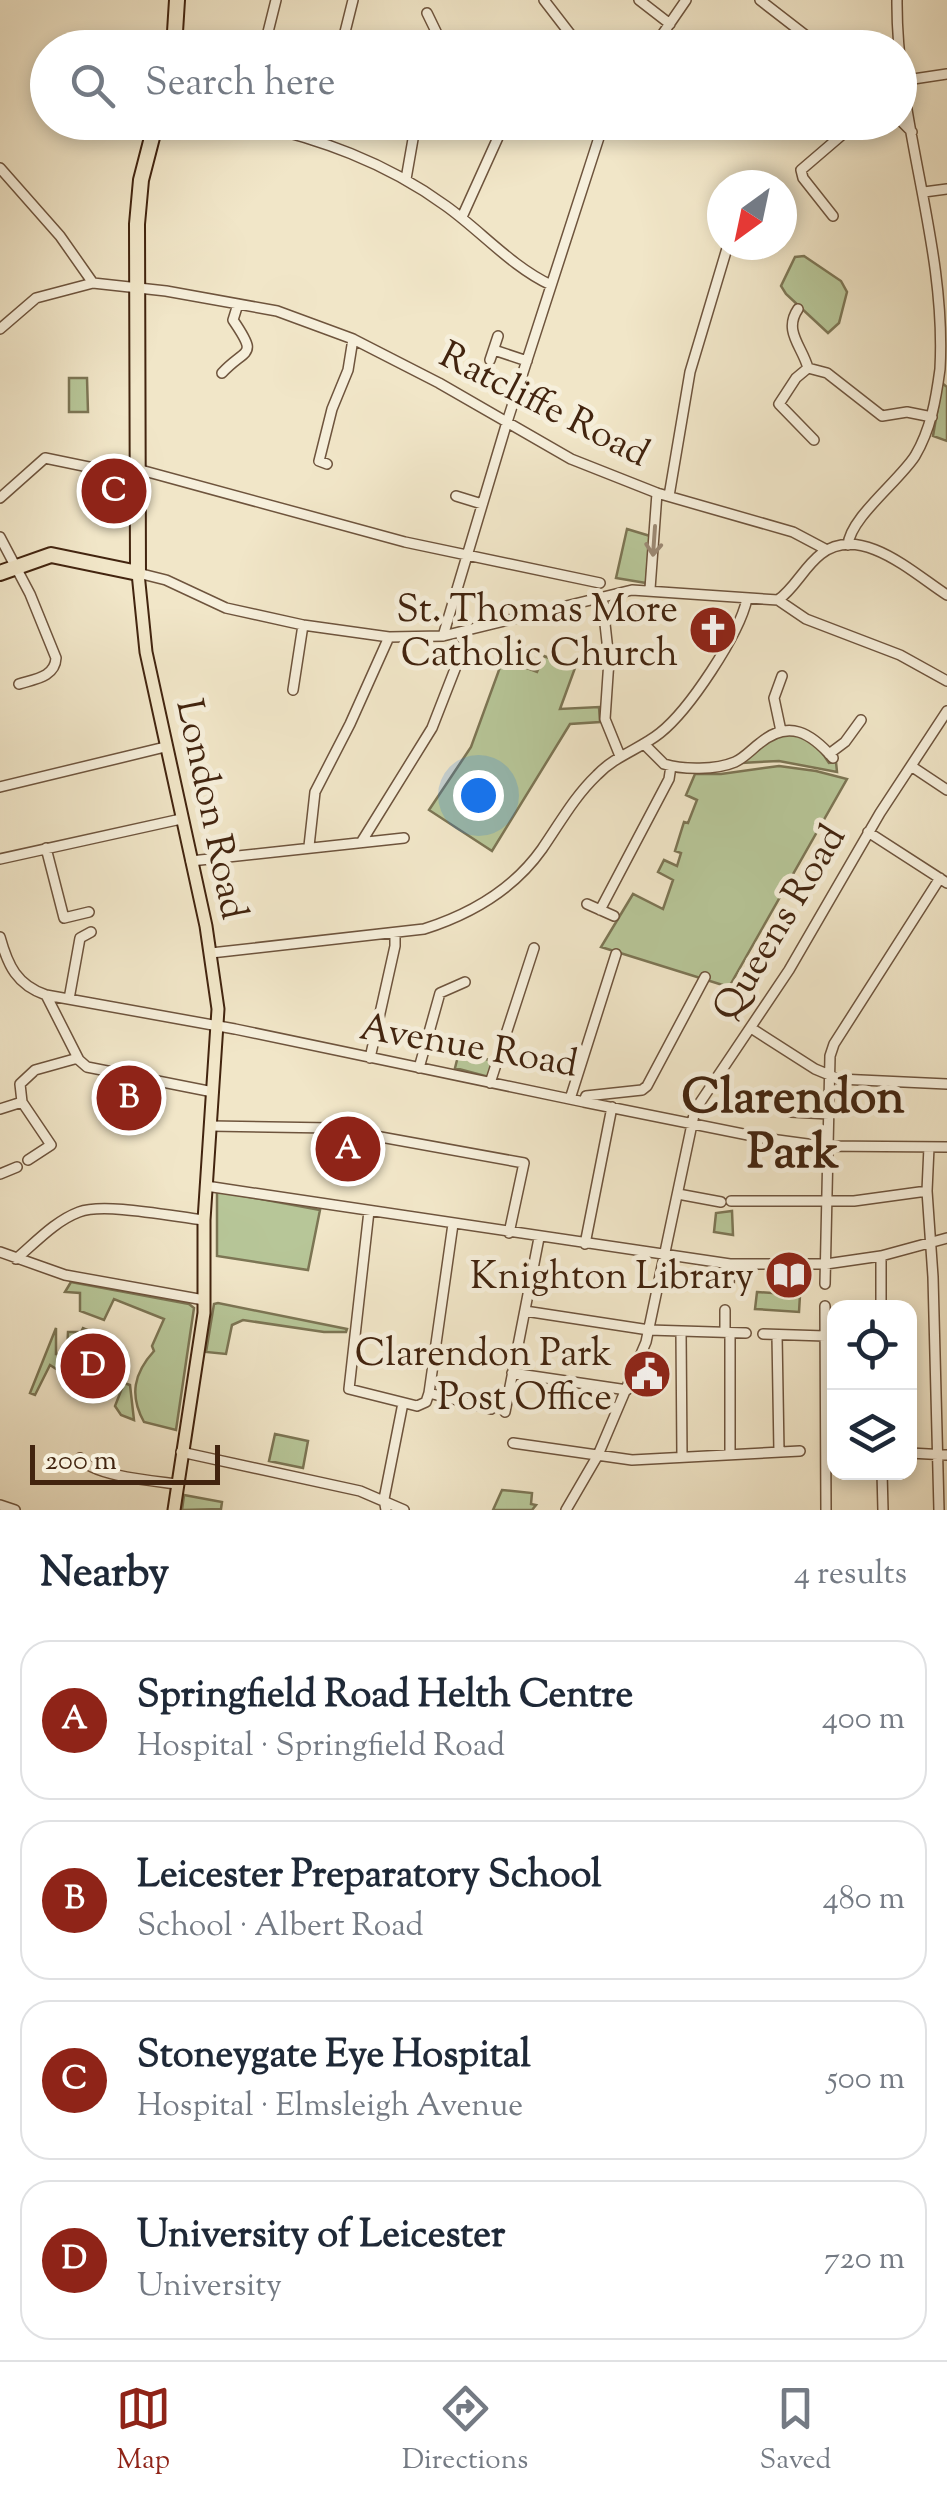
<!DOCTYPE html>
<meta charset="utf-8">
<style>
:root{--surface:#fff;--page:#f6f6f7;--text:#1f2937;--muted:#747a83;--line:#e0e1e3;--accent:#8f2418}
body{margin:0;font-family:"Sorts Mill Goudy",serif;background:var(--page);color:var(--text)}
.controls{position:absolute;right:30px;bottom:30px;display:grid;overflow:hidden;border-radius:20px;box-shadow:0 5px 15px #0003}
.controls button{width:90px;height:90px;display:grid;place-items:center;padding:0;border:0;border-bottom:2px solid var(--line);background:var(--surface);color:var(--text);font:50px sans-serif}
.compass{position:absolute;left:707px;top:170px;width:90px;height:90px;border-radius:50%;background:var(--surface);box-shadow:0 5px 15px #0003;rotate:213deg}
.scale{position:absolute;left:30px;bottom:25px;width:190px;box-sizing:border-box;padding-left:10px;border:5px solid #42240f;border-top:0;font-size:28px;line-height:35px;white-space:nowrap;color:#42240f;-webkit-text-stroke:8px #f6efdb;paint-order:stroke}
.you{position:absolute;left:478px;top:795px;width:35px;height:35px;margin:-25px;border:8px solid #fff;border-radius:50%;background:#1a73e8;box-shadow:0 0 0 15px #1a73e833}
.badge{display:grid;place-items:center;width:65px;height:65px;border-radius:50%;background:var(--accent);color:#fff;font-size:32px;font-weight:700}
.pin{position:absolute;translate:-50% -50%;border:5px solid #fff;box-shadow:0 2px 10px #0006}
.list{margin:0;padding:0;list-style:none}
h2{display:flex;justify-content:space-between;align-items:center;height:130px;margin:0;padding:0 40px;font-size:42px}
h2 small{font-size:32px;font-weight:400;color:var(--muted)}
.list li{display:grid;grid-template-columns:65px 1fr auto;gap:30px;align-items:center;box-sizing:border-box;height:160px;margin:0 20px 20px;padding:0 20px;border:2px solid var(--line);border-radius:30px}
.list b{display:block;font-size:38px;white-space:nowrap}
.list p{margin:0;font-size:32px;white-space:nowrap;color:var(--muted)}
.list em{font-size:32px;font-style:normal;color:var(--muted)}
.icon{flex:none;width:55px;height:55px;fill:none;stroke:currentColor;stroke-width:2;stroke-linecap:round;stroke-linejoin:round}
.map{position:relative;flex:none;width:947px;height:1510px;overflow:hidden}
.search{position:absolute;background:var(--surface);box-shadow:0 5px 15px #0003;left:30px;right:30px;top:30px;height:110px;display:flex;align-items:center;gap:25px;box-sizing:border-box;padding:0 35px;border-radius:55px;color:var(--muted);font-size:38px}
.sheet{height:850px;background:var(--surface)}
nav{display:flex;justify-content:space-around;align-items:center;box-sizing:border-box;height:140px;border-top:2px solid var(--line);background:var(--surface);font-size:28px;color:var(--muted)}
nav a{display:grid;justify-items:center;gap:5px}
nav .on{color:var(--accent)}
.map>svg:first-child{display:block}
.green{fill:#b7c698;stroke:#7c7554;stroke-width:2.5}
.lines{fill:none;stroke-linecap:round;stroke-linejoin:round}
.minor-casing{stroke:#6e543d;stroke-width:12}
.major-casing{stroke:#42240f;stroke-width:15}
.highway-casing{stroke:#42240f;stroke-width:18}
.minor{stroke:#f6efdb;stroke-width:9}
.major{stroke:#f1e6c8;stroke-width:11}
.highway{stroke:#f1e6c8;stroke-width:14}
.oneway{stroke:#9c8a75}
.labels{text-anchor:middle;stroke-width:10;stroke-linejoin:round;paint-order:stroke}
.street-label{font-size:38px;fill:#42240f;stroke:#f6efdb}
.poi-label{font-size:38px;fill:#42240f;stroke:#f6efdb;text-anchor:end}
.district-label{font-size:48px;font-weight:bold;fill:#42240f;stroke:#f6efdb}
</style>
<div class="map">
<svg width="947" height="1510" viewBox="0 0 947 1510">
<rect width="100%" height="100%" fill="#f1e6c8"/>
<filter id="stains"><feTurbulence type="fractalNoise" baseFrequency=".002" numOctaves="4"/><feColorMatrix values="0 0 0 0 .2 0 0 0 0 .09 0 0 0 0 .02 0 0 0 .5 -.17"/></filter>
<radialGradient id="worn" r=".72"><stop offset=".6" stop-color="#630" stop-opacity="0"/><stop offset="1" stop-color="#630" stop-opacity=".3"/></radialGradient>
<path class="green" d="M804,256L841,281L847,292L839,323L828,333L786,294L781,286L795,257Z
M69,378H87L88,412H69Z
M942,383L947,387V441L933,436Z
M627,529L650,536L646,583L616,578Z
M544,656L575,668L560,709L599,707L600,722L570,724L492,851L429,810L471,747L503,659L537,672Z
M784,734C806,733 818,745 829,763L836,762L837,772L779,761L740,763L766,743Z
M779,766L816,771L847,779L729,987L601,947L633,894L663,909L673,880L658,872L664,860L677,866L681,853L675,851L684,822L688,823L697,800L686,795L695,774H721Z
M459,1052L493,1061L489,1077L455,1068Z
M217,1191L320,1210L308,1270L217,1256Z
M732,1211L733,1235L714,1232L716,1213Z
M71,1282L189,1304L194,1308L176,1430L144,1422C129,1395 134,1373 154,1351L152,1346L164,1319L114,1299L104,1320L80,1311V1293L65,1292Z
M757,1292L800,1295L799,1312L755,1309Z
M214,1304L218,1303L347,1329L346,1332H324L243,1320L232,1325L226,1354L206,1352Z
M56,1328V1354H67L68,1332H81L83,1328L113,1341L94,1383L83,1389L65,1381L67,1376L50,1365L35,1395L30,1393Z
M124,1383L130,1385L134,1420L121,1415L115,1406Z
M275,1434L308,1441L303,1468L269,1461Z
M502,1490L532,1493L531,1504L536,1505L532,1510H493Z
M184,1495L222,1502L221,1509L182,1510Z"/>
<g class="lines">
<g class="minor-casing">
<path id="minor" d="M544,0L581,48
M639,0L670,24
M760,0L822,48
M427,13L444,48
M264,48L276,0
M341,48L353,0
M445,48L462,44L479,48
M554,48L571,35
M653,48L686,0
M900,81L947,74
M900,120L912,132
M246,122C318,138 386,162 446,206C481,231 512,267 551,285
M318,141L323,122
M0,168L60,236L93,283
M406,179L416,122
M924,192L947,189
M833,216L803,178L801,170L857,122
M462,217L505,122
M798,309C783,331 802,346 808,368L827,373L882,416L907,412L932,417
M0,329L36,298L93,283L166,291L277,311L353,339L439,383L571,459L657,493L793,532L827,550
M494,350L527,361
M490,360L498,336
M808,368L796,378L779,404L814,440
M222,373C246,347 259,358 233,320L238,304
M327,464L319,461L332,409L348,370L353,339
M137,469L405,542L600,583
M456,496L482,504
M669,496L690,372L728,245
M0,498L45,458L137,477
M0,537L30,594L56,658C55,677 35,679 19,684
M848,545C850,518 899,481 915,456C931,429 936,399 940,369C947,245 896,124 897,0
M138,573L166,580L226,608L303,625L389,637L443,636L632,590L778,600C795,588 804,567 821,554C861,523 914,574 947,595
M650,589L657,493
M602,597L609,660L605,719L620,756
M778,600L806,619L900,655L947,681
M443,636L507,422L604,122
M293,690L303,625
M781,731L774,698L782,676
M644,744L664,764C683,770 716,770 735,762C744,758 752,749 760,743C789,719 811,733 833,758
M829,754L845,742L861,720
M911,766L947,790
M0,787L165,747
M868,832L947,883
M362,841L432,728L464,646L463,632
M309,846L315,792L350,724L389,637
M46,848L64,918L89,912
M0,859L181,819
M191,861L404,838
M587,904L614,916
M600,910L669,779L671,766
M0,937C8,966 17,985 46,995L235,1029L584,1102L586,1096L642,1090L647,1086L705,977
M211,953L424,929C471,914 513,890 542,849C560,823 574,797 597,775C615,756 640,749 660,733C689,710 739,635 747,599
M46,995L79,1060L87,1067L213,1092
M69,999L80,938L91,932
M751,1028L815,1069L839,1079L947,1084
M370,1058L395,946V933
M419,1068L440,993L465,982
M490,1083L534,948
M570,1099L616,954
M774,1100L791,1112L829,1114
M584,1102L763,1138L822,1146L947,1147
M0,1109L22,1102
M210,1126L331,1128L524,1163L509,1233
M929,1147L927,1191L933,1277L939,1510
M28,1160L51,1145L22,1102L20,1084L35,1070L78,1058
M0,1174L17,1167
M206,1186L730,1264H826L881,1256L947,1238
M678,1194L721,1202
M731,1201H854L927,1191
M369,1211L349,1389L417,1406L426,1402L429,1393L491,1409
M585,1244L612,1107
M0,1252L65,1275L204,1300
M881,1256V1308
M16,1259C36,1242 55,1221 79,1212C104,1202 175,1217 204,1220
M825,1284L830,1056L834,1044L940,878
M729,1285L730,1264
M825,1306L826,1510
M525,1311L649,1330L746,1333
M681,1332L682,1457
M725,1332V1310
M730,1333V1454
M763,1334L825,1336
M777,1335L779,1452
M512,1373L627,1390
M429,1393L453,1224
M505,1412L539,1238
M513,1443L632,1460L800,1451
M181,1452L360,1491L404,1510
M910,1453L947,1455
M80,1458C92,1476 155,1481 177,1484
M882,1472L883,1510
M0,1505L15,1510
M386,1510L384,1499L403,1403
M566,1510L598,1455L646,1342L695,1110L789,970L880,813L947,711"/>
</g>
<g class="major-casing">
<path id="major" d="M138,573L146,652L206,926L218,1009L204,1220V1313L174,1510"/>
</g>
<g class="highway-casing">
<path id="highway" d="M174,48L177,0
M0,573L51,555L138,573L137,224L141,180L156,122"/>
</g>
<use href="#minor" class="minor"/>
<use href="#major" class="major"/>
<use href="#highway" class="highway"/>
</g>
<defs><path id="oneway-shaft" d="M-6 0H5M1.5-3L5.5 0L1.5 3" fill="none" stroke-width="1.6" stroke-linecap="round" stroke-linejoin="round" transform="scale(2.5)"/></defs>
<use class="oneway" href="#oneway-shaft" transform="translate(654 541) rotate(94)"/>
<defs>
<g id="church-disc" transform="scale(2.5)"><circle r="9.5" fill="#8f2418" stroke="#f6efdb"/><path d="M-1.2-6h2.4v3.5h3.3v2.4h-3.3V6h-2.4V-.1h-3.3v-2.4h3.3Z" fill="#fff"/></g>
<g id="library-disc" transform="scale(2.5)"><circle r="9.5" fill="#8f2418" stroke="#f6efdb"/><path d="M-6-4Q-3-5.5-.7-3.5V5Q-3 3-6 4ZM6-4Q3-5.5 .7-3.5V5Q3 3 6 4Z" fill="#fff"/></g>
<g id="civic-disc" transform="scale(2.5)"><circle r="9.5" fill="#8f2418" stroke="#f6efdb"/><path d="M-.6-6.5H3V-4.5H.6V-3L4-1V1h2V6H-6V1h2V-1L-.6-3ZM-1.2 2.5V6h2.4V2.5Z" fill="#fff"/></g>
</defs>
<g fill-rule="evenodd">
<use href="#church-disc" x="713" y="630"/>
<use href="#library-disc" x="789" y="1275"/>
<use href="#civic-disc" x="647" y="1374"/>
</g>
<g class="labels">
<g class="street-label">
<text transform="translate(545 403) rotate(27)" y="13">Ratcliffe Road</text>
<text transform="translate(213 809) rotate(78)" y="13">London Road</text>
<text transform="translate(778 922) rotate(-59)" y="13">Queens Road</text>
<text transform="translate(469 1044) rotate(10)" y="13">Avenue Road</text>
</g>
<g class="poi-label">
<text x="678" y="621">St. Thomas More<tspan x="678" dy="44">Catholic Church</tspan></text>
<text x="754" y="1288">Knighton Library</text>
<text x="612" y="1365">Clarendon Park<tspan x="612" dy="44">Post Office</tspan></text>
</g>
<g class="district-label">
<text x="793" y="1112">Clarendon<tspan x="793" dy="55">Park</tspan></text>
</g>
</g>
<rect width="100%" height="100%" filter="url(#stains)"/>
<rect width="100%" height="100%" fill="url(#worn)"/>
</svg>
<div class="controls">
<button><svg class="icon" aria-label="locate" viewBox="0 0 24 24"><circle cx="12" cy="12" r="6"/><path d="M12 2v4M12 18v4M2 12h4M18 12h4"/></svg></button>
<button><svg class="icon" aria-label="layers" viewBox="0 0 24 24"><path d="M12 4l9 5-9 5-9-5zM3 14l9 5 9-5"/></svg></button>
</div>
<svg class="compass" viewBox="-18 -18 36 36"><path d="M0-13l5 13h-10z" fill="#e53935"/><path d="M0 13l5-13h-10z" fill="#747a83"/></svg>
<div class="scale">200 m</div>
<div class="you"></div>
<div class="pin badge" style="left:348px;top:1149px">A</div>
<div class="pin badge" style="left:129px;top:1098px">B</div>
<div class="pin badge" style="left:114px;top:491px">C</div>
<div class="pin badge" style="left:93px;top:1366px">D</div>
<div class="search"><svg class="icon" aria-label="search" viewBox="0 0 24 24"><circle cx="10" cy="10" r="6"/><path d="M15 15l6 6"/></svg>Search here</div>
</div>
<section class="sheet">
<h2>Nearby<small>4 results</small></h2>
<ul class="list">
<li><span class="badge">A</span><div><b>Springfield Road Helth Centre</b><p>Hospital · Springfield Road</p></div><em>400 m</em></li>
<li><span class="badge">B</span><div><b>Leicester Preparatory School</b><p>School · Albert Road</p></div><em>480 m</em></li>
<li><span class="badge">C</span><div><b>Stoneygate Eye Hospital</b><p>Hospital · Elmsleigh Avenue</p></div><em>500 m</em></li>
<li><span class="badge">D</span><div><b>University of Leicester</b><p>University</p></div><em>720 m</em></li>
</ul>
</section>
<nav>
<a class="on"><svg class="icon" aria-label="map" viewBox="0 0 24 24"><path d="M3 6l6-2 6 2 6-2v14l-6 2-6-2-6 2zM9 4v14M15 6v14"/></svg>Map</a>
<a><svg class="icon" aria-label="directions" viewBox="0 0 24 24"><path d="M12 3l9 9-9 9-9-9zM9 14v-3h6M13 9l2 2-2 2"/></svg>Directions</a>
<a><svg class="icon" aria-label="saved" viewBox="0 0 24 24"><path d="M7 4h10v16l-5-4-5 4z"/></svg>Saved</a>
</nav>
